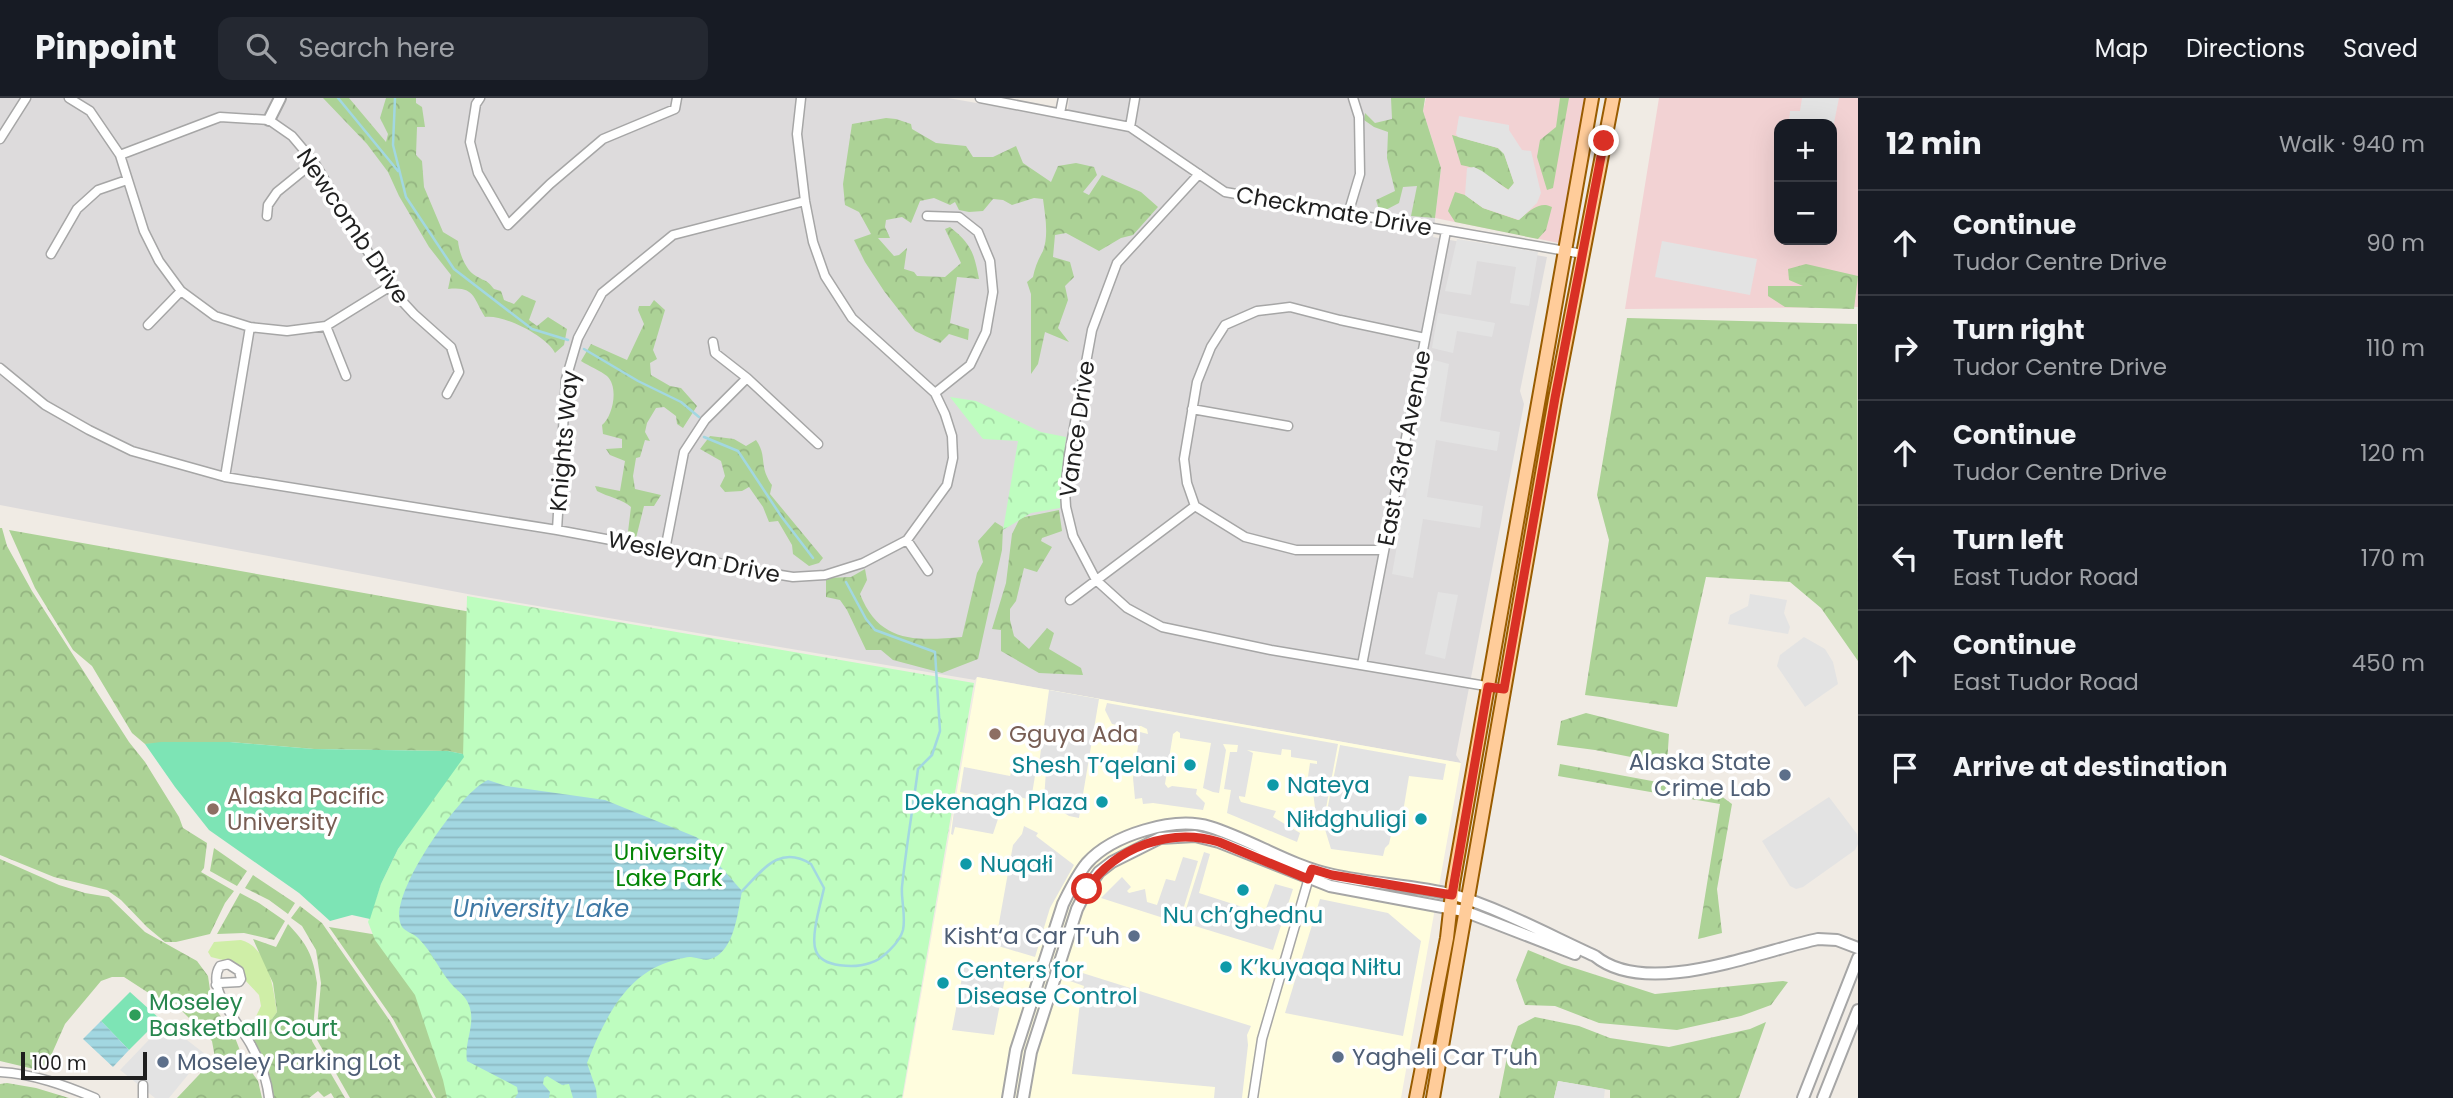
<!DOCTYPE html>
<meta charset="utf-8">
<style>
:root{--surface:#171b24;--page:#242831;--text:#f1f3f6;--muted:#9ea1a6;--line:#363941}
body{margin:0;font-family:Poppins,sans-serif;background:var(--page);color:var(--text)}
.controls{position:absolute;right:21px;top:21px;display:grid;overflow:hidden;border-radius:14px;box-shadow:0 7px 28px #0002}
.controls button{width:63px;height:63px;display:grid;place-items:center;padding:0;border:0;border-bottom:2px solid var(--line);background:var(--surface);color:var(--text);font:35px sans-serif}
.scale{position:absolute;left:21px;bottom:18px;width:126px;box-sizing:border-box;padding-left:7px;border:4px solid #1f1f1f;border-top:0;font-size:19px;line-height:24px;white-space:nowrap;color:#1f1f1f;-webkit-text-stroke:5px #fff;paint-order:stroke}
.stop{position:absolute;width:21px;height:21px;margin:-16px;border:5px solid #d93025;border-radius:50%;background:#fff}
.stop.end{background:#d93025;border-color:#fff;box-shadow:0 2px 7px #0008}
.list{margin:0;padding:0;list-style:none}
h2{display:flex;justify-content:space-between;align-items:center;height:91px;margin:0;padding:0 28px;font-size:30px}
h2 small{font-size:23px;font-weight:400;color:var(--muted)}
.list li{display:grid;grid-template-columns:46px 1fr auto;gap:21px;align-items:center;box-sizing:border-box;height:105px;padding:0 28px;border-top:2px solid var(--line)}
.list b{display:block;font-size:26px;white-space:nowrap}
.list p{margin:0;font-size:23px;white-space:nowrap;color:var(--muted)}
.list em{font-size:23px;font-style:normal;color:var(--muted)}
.icon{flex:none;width:38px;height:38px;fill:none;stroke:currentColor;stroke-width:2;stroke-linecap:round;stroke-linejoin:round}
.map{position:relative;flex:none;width:1858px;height:1000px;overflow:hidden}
header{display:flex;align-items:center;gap:42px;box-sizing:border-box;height:98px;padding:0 35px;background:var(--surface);border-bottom:2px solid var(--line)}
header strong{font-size:33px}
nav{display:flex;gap:38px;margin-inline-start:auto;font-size:24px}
.search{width:490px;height:63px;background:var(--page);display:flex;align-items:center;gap:18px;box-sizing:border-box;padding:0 24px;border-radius:14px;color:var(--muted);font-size:26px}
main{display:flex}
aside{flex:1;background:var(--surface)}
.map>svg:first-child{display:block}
.residential{fill:#dddbdc}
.commercial{fill:#f2d2d3;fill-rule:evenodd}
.education{fill:#fffdde}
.grass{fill:#cfeea7}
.forest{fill:url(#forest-crowns)}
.park{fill:url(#park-crowns)}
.pitch{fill:#7de4b5}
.parking{fill:#e3e3e3}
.water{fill:url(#water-rules)}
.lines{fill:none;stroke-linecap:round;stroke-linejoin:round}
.stream{stroke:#a2d7e1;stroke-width:2.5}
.minor-casing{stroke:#a6a6a6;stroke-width:11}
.tertiary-casing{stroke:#a6a6a6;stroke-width:14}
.primary-casing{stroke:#995c00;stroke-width:16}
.minor{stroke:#fff;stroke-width:8}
.tertiary{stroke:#fff;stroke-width:10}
.primary{stroke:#ffcc9a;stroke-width:12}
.route{stroke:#d93025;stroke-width:9}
.education-dot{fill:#8d6e63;stroke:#fff;stroke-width:2.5}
.culture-dot{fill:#0f9aa8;stroke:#fff;stroke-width:2.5}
.service-dot{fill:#5c6f8a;stroke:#fff;stroke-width:2.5}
.leisure-dot{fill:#2e9e5b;stroke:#fff;stroke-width:2.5}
.labels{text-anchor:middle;stroke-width:7;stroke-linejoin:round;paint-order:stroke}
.street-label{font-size:23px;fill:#1f1f1f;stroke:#fff}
.education-label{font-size:23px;fill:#785e54;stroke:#fff;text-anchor:start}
.service-label{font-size:23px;fill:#4e5e75;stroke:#fff;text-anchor:end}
.culture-label{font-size:23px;fill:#0d838f;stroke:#fff;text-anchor:start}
.park-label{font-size:23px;fill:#048506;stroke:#fff}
.leisure-label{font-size:23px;fill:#27864d;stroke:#fff;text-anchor:start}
.water-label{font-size:24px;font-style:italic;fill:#3f79a5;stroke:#fff}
</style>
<header>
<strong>Pinpoint</strong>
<div class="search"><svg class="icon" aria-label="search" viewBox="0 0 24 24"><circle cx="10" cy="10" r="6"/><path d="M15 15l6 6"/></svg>Search here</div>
<nav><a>Map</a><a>Directions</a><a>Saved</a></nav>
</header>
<main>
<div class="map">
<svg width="1858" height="1000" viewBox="0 0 1858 1000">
<defs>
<pattern id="forest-crowns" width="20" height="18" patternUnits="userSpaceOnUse" patternTransform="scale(1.75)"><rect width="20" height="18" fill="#acd296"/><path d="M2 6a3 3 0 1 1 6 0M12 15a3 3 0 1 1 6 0" fill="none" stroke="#94b481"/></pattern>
<pattern id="park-crowns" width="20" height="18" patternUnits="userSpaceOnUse" patternTransform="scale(1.75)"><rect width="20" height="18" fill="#befdbf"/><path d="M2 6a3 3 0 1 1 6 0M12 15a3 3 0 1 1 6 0" fill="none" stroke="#a3d8a4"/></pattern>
<pattern id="water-rules" width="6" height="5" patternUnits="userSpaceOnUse" patternTransform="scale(1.75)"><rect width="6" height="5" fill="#a2d7e1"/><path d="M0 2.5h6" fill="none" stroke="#8bb8c1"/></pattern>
</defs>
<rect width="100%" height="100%" fill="#f0ebe4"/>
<path class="residential" d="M0,0H948L1067,21L1069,0H1425L1423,13L1441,70L1433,139L1547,159L1520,293L1524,306L1456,657L1461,665L977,579L975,582L473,497L0,407Z"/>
<path class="commercial" d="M1426,0H1585L1559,145L1435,120L1441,70L1423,13Z
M1659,0H1858V209L1625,211ZM1779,26H1832V142H1779Z"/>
<path class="education" d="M977,579L1461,665L1401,1000H903Z"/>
<path class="grass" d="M241,842C269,850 273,889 277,914L272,921L249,933L261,908L259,897L227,863L211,859L208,854L214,844Z"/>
<path class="forest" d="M323,0H349L386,44L388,36L380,20L386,0H416V5L422,9L425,29H417L416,57L422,63L424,89L443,134L458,143C459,154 465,172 476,178C486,184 486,181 494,191L501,193L504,202L514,206L522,197L536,203L529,222L537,228L548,219L567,231L564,247L555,255C547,238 503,216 485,219C473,200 475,188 448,191L451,177L429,149L399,98L388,74L367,46Z
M1391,0H1425L1423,13L1441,70L1435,120L1411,118L1417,88L1403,89L1399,105L1380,115L1376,102L1395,93L1387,60L1388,34L1374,29L1364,22L1365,15L1375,25L1392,21Z
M1560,0H1569L1553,90L1547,92L1537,59L1540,42L1556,29Z
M886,20L896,21L911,26L912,31L936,45L966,48L973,59H993L1016,48L1023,65L1051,84L1058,68L1076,65L1094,69L1097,77L1083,94L1089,97L1102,77L1141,94L1158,109L1133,137L1121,140L1099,153L1066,135L1055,137L1053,159L1070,164L1074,179L1065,188L1068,202L1058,230L1069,244L1045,234L1038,266L1031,276V196L1027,184L1033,179C1035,169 1038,162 1043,153C1049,137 1045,117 1043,101L1034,100L1012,107L1003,102L993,101L983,113L969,114L959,112L955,104L950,107L934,100L920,103L911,125L902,119L886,122L885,129L890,140H878L894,158L899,157L907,150L904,171L914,174L917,178L945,179L961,165L945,131L950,129C971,146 974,154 979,181L957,179L950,225L969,231L968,242L949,236L940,245L915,233L884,193L865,164L854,142L871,136L859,114L845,107L843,86L852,26Z
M1452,37L1498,50L1504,55L1514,85L1509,92C1493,82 1480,70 1461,67Z
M1455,94L1465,97L1483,110L1518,122C1529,114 1539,102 1552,109L1546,132L1538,141L1455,124L1448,113Z
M1806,166L1858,178L1854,211L1785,209L1768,198V188H1803L1789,182L1788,171Z
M654,202L665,212L653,252L657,261L650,265L651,277L670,288L681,290L697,308L683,330L677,326L676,318L664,309L656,310L647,325L645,334L650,343L645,342L640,359L636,360L633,378L635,391L661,397L654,408H644L636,440L627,442L631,409C622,401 608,399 597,393L595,388L620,393L625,363L610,357L606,351L622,350V341L603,336L602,327C613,318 619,289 607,278C601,273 589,268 581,263L591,246L627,262L644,226L638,212L639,208H650Z
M1627,220L1857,226L1858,563L1821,510L1790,484L1706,479L1677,609L1585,597L1609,442L1597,397Z
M710,338L734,341L746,348L756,342C768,359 758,367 772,387L770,396L823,460L819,465L809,468L793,456L792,447L778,423L769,424L763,409L749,389L742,393L725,394L720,388L725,378L721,363L700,351Z
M1059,412L1062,433L1042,440L1041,443L1052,449L1037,474L1024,470L1016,503L1010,511V522L1014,538L1029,551L1047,530L1054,535L1049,551L1081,570L1083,577L1039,575L1001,553V532L992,531L1006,485L1012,436L1020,420Z
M995,424L1003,429L1002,452L978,561L942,575L893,562L881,552H866L847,512L840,502L826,499V480L851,479L865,471L867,482L860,496C879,545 916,543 962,539L977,475L983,464L978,443Z
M0,430H2L7,448L32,493L129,644L145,664L179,719L183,730L207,745L204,770L201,774L234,793L225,805L210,836L176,844H165L147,829L121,802L107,792L54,779L0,757Z
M9,432L488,517L472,658L448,653L314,651L230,644L145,646L132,635L92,568L73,552L35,490Z
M1586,615L1669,636L1667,666L1595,652L1557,647L1561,623Z
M1560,666L1717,695L1732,706L1717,791L1722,835L1698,841L1720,706L1558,678Z
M214,750L247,773L237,788L210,773Z
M0,761L59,787L85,795L109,799L145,834L197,863L208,878L212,906L234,937L244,963L258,983L262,1000H177L215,960L212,943L168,899L161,903L124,879H112L101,883L65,926L46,969L38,972L0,963Z
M253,777L295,805L288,816L269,802L245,790Z
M240,795L259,805L285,823L274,842L244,835L217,836Z
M300,808L322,825L390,923L433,1000H350L316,940L321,885L316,852L302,828L291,820Z
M288,826C307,846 313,857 317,885L312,943L345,1000H334L331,995L324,999L318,993L309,1000H273L249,933L272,921L277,914L273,885L253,841L276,849Z
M329,829L378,837L496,1000H436L393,921Z
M1528,852L1562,866L1655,896L1783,883L1788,884L1771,907L1741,918L1677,932L1599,925L1555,908L1525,907L1516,882Z
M1535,919L1579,928L1610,940L1669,949L1750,931L1766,924L1739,1000H1610V992L1558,983L1554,1000H1499L1507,959L1518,928Z
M7,985L36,990L69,1000H0V986Z"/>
<path class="park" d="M950,299L976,303L1041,334L1066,339L1060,410L1031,415L1003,432L1018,343L983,341Z
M467,498L974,585L902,1000H447L443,982L415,897L375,842L368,824L381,786L398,751L463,659Z"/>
<path class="pitch" d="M161,644H230L314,651L448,653L463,656L464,659L398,751L381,786L370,821L352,817L330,823L299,795L209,732L175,689L145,646Z
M130,894L160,921L129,952L101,923Z"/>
<path class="parking" d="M1802,0H1839L1833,30L1832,26H1810L1789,23L1790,13H1800Z
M1459,18L1509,27V32L1522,52L1531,53L1541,95L1537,105L1519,122L1483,110L1465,97L1467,70L1474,69L1482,73L1508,92L1514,85L1504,56L1498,50L1458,39L1456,36Z
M1457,141L1538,154L1529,208L1510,205L1516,169L1477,163L1471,197L1445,193Z
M1662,143L1757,161L1750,197L1655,179Z
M1438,215L1495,225L1492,239L1457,233L1453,255L1432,250Z
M1430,261L1449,266L1440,323L1500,334L1497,353L1436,342L1427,399L1483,408L1480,430L1423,421L1413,480L1392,476Z
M1438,494L1458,497L1445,561L1425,556Z
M1750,496L1787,502L1784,515L1790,529L1788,536L1728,526L1730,517L1748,508Z
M1804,539L1825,551L1833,564L1838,586L1805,609L1777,568L1780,557Z
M1049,592L1099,601L1079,720L1069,718L1044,702L1046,673L1045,668L1039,666Z
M1107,605L1338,646L1323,726L1317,725L1313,694L1306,692L1310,665L1317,666V663L1291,659V652L1282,651L1281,657L1247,652L1253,655L1245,699L1239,698V700L1241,704L1276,713L1273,719L1300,735L1297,744L1227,715L1231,692L1224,691L1230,654H1237L1238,647L1223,646L1226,652L1219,695L1213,694L1203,690L1211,645L1180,640V635L1177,633L1173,636L1165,686L1168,690L1172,688L1197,691L1196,696L1205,705L1203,712L1153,705L1143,706L1142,700L1135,701L1133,680L1140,636V634L1148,636L1147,631L1141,628H1138V631L1112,626L1105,612Z
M1340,647L1446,666L1443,682L1409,678L1402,720L1395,719L1389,746L1385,750L1383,758L1331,751L1324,728Z
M1013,668L1036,672L1031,702L1004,695L1002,702L960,694L964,669L1010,678Z
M1829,699L1857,736L1858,746L1855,752L1803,789L1796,791L1790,788L1762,743Z
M955,705L1000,715L993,736L955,729L953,737L951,736Z
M1024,728L1038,735L1036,738L1074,767L1050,810L1035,859L995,847L1013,747L1022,736Z
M1204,754L1210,756L1199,795L1264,816L1275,786L1293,791L1273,852L1182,824Z
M1183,759L1198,763L1179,825L1101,800L1122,779L1131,789L1127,793L1129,795L1145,791L1147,804L1157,807L1166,781L1175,783Z
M1320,801L1388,815L1421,843L1403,938L1285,915Z
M964,869L1006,875L994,937L952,932Z
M1073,872L1251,928L1247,937L1248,947L1242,1000H1214L1215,989L1072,976L1080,904L1084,888L1070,883Z
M165,925L205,956L169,1000H155L120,972Z
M1558,983L1605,991L1604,1000H1554Z"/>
<path class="water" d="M488,682L506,688L605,702L696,739L710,748L719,757V767L742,793C738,813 735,846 717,858C706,865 701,860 691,859C686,859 679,861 675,862C626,874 604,922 587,965L596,991L597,1000H573L569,986L562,987L547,978L544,980L543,986L550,994L549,1000H515L518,995L517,989L467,963C464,945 475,928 470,910C467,900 461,895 454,889C440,874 433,855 419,841C413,834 402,834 400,824C391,793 460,694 488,682Z
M101,923L129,952L113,969L83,941Z"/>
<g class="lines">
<path class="stream" d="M338,0L398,73
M395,0L393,47L406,99L454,171L532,231L568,242
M584,251L638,283L681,304L699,319
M704,339L738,353L781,418L813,460
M742,793C762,773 779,746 811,766L824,790C821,805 810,839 816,853C822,870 856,870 870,865C882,862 900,844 903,832C906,818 901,802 902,789C906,749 913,710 918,671L932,657L940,633L935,554L875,532L866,521L846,484"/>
<g class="minor-casing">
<path id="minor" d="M69,0L90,13L120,57L144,133L159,163L181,193L215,218L250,229L287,233L326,228L389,189
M480,0L476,6L470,44L478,75L508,127L550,86L603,41L675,11L677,0
M980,0L1130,29L1225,94L1583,156
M1060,15L1063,0
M1130,29L1135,0
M0,41L26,0
M120,57L220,19L269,22L292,38L314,64L389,189L414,216L451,249L459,274L447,296
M1199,76L1117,165L1092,232L1069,357L1065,393L1066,409L1073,438L1096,482L1127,510L1162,529L1271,552L1504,591
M1348,116L1360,76L1359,19L1353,0
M267,118L268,107L277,94L314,64
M927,118L959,119L978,134L990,163L993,194L986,234L970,267L935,295
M51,156L77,111L98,92L127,82
M148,227L181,193
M326,228L346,278
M713,244L715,255L747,280L818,346
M0,270L45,307L89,332L132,353L225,379L557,432L665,452L744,471L793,479L825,477L863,465L907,442L947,387L953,360L952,338L945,316L935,295L852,220L825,178L813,144L805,103L797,36L801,0
M1192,311L1288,328
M225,379L250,229
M557,432L566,281L578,240L602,195L673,137L805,103
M907,442L928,473
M665,452L684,354L705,322L747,280
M1384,452H1296L1245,439L1195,408L1187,385L1184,361L1197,284L1211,249L1225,227L1257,213L1290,209L1340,222L1425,240
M1070,502L1195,408
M1362,567L1446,133
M216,887L220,885L239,884L241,881L239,873L228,866L220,868C205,891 240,926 251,947C260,963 267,982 269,1000
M0,974C34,976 64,987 95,1000
M143,1000V987
M1253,1000L1262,941L1310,776"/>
</g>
<g class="tertiary-casing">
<path id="tertiary" d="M269,22L280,0
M1008,1000L1016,952L1063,806C1070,792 1077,777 1087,765C1112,737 1174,718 1210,729C1252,742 1290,768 1333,777C1373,786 1415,787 1454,797C1499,810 1551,838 1595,858C1647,901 1760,853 1818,841L1837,842L1858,850
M1023,1000L1031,954L1077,811L1087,791L1099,774L1112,764L1160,740L1195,738L1219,744L1330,788L1464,813L1575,856
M1803,1000L1858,860
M1823,1000L1858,912"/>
</g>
<g class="primary-casing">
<path id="primary" d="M1416,1000L1447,840L1453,786L1592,0
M1433,1000L1555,301L1613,0"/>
</g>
<use href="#minor" class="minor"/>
<use href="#tertiary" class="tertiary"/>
<use href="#primary" class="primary"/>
</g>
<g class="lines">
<path class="route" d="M1087,791C1116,749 1170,729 1219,744L1308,781L1312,771L1332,777L1452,797L1488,589L1504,591L1555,300L1604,43"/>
</g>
<g class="education-dot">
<circle cx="995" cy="636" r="7"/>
<circle cx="213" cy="711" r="7"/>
</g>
<g class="culture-dot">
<circle cx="1190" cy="667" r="7"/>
<circle cx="1273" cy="687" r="7"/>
<circle cx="1102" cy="704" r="7"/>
<circle cx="1421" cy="721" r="7"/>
<circle cx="966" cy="766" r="7"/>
<circle cx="1243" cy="792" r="7"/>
<circle cx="1226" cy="869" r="7"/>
<circle cx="943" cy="885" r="7"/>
</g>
<g class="service-dot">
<circle cx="1785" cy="677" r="7"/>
<circle cx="1134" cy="838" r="7"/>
<circle cx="1338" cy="959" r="7"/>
<circle cx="163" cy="964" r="7"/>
</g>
<circle class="leisure-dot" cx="135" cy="917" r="7"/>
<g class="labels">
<g class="street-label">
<text transform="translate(1334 113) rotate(10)" y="8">Checkmate Drive</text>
<text transform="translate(353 128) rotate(56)" y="8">Newcomb Drive</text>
<text transform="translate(1077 331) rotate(-82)" y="8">Vance Drive</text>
<text transform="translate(564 343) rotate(-85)" y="8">Knights Way</text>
<text transform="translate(1404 350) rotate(-79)" y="8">East 43rd Avenue</text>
<text transform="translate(694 459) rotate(12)" y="8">Wesleyan Drive</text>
</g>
<g class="education-label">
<text x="1009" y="644">Gguya Ada</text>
<text x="227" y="706">Alaska Pacific<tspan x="227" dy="26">University</tspan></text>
</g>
<g class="service-label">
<text x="1771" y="672">Alaska State<tspan x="1771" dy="26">Crime Lab</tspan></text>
<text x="1120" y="846">Kisht‘a Car T’uh</text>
<text x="1352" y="967" text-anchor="start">Yagheli Car T’uh</text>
<text x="177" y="972" text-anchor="start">Moseley Parking Lot</text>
</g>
<g class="culture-label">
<text x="1176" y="675" text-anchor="end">Shesh T’qelani</text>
<text x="1287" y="695">Nateya</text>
<text x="1088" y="712" text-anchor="end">Dekenagh Plaza</text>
<text x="1407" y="729" text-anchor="end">Niłdghuligi</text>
<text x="980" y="774">Nuqałi</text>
<text x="1243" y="825" text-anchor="middle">Nu ch’ghednu</text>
<text x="1240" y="877">K’kuyaqa Niłtu</text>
<text x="957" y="880">Centers for<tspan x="957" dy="26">Disease Control</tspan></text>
</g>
<g class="park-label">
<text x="669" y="762">University<tspan x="669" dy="26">Lake Park</tspan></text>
</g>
<g class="leisure-label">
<text x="149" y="912">Moseley<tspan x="149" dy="26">Basketball Court</tspan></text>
</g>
<g class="water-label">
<text x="541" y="819">University Lake</text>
</g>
</g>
</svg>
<div class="controls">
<button>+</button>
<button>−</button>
</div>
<div class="scale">100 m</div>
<div class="stop" style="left:1087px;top:791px"></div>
<div class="stop end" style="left:1604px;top:43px"></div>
</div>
<aside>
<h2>12 min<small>Walk · 940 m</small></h2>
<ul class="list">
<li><svg class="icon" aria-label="ahead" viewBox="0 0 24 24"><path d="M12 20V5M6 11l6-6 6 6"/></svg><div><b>Continue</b><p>Tudor Centre Drive</p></div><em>90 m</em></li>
<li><svg class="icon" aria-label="right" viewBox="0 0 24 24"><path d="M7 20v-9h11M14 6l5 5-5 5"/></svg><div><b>Turn right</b><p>Tudor Centre Drive</p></div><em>110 m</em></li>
<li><svg class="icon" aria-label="ahead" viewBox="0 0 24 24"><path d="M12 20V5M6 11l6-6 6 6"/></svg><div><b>Continue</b><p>Tudor Centre Drive</p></div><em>120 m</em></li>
<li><svg class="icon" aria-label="left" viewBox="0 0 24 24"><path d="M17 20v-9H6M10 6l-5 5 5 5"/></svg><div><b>Turn left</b><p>East Tudor Road</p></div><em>170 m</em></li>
<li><svg class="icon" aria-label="ahead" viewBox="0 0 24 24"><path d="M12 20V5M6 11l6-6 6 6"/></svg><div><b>Continue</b><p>East Tudor Road</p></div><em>450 m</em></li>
<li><svg class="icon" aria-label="arrive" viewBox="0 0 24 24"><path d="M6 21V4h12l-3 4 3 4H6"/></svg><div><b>Arrive at destination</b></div></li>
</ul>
</aside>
</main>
